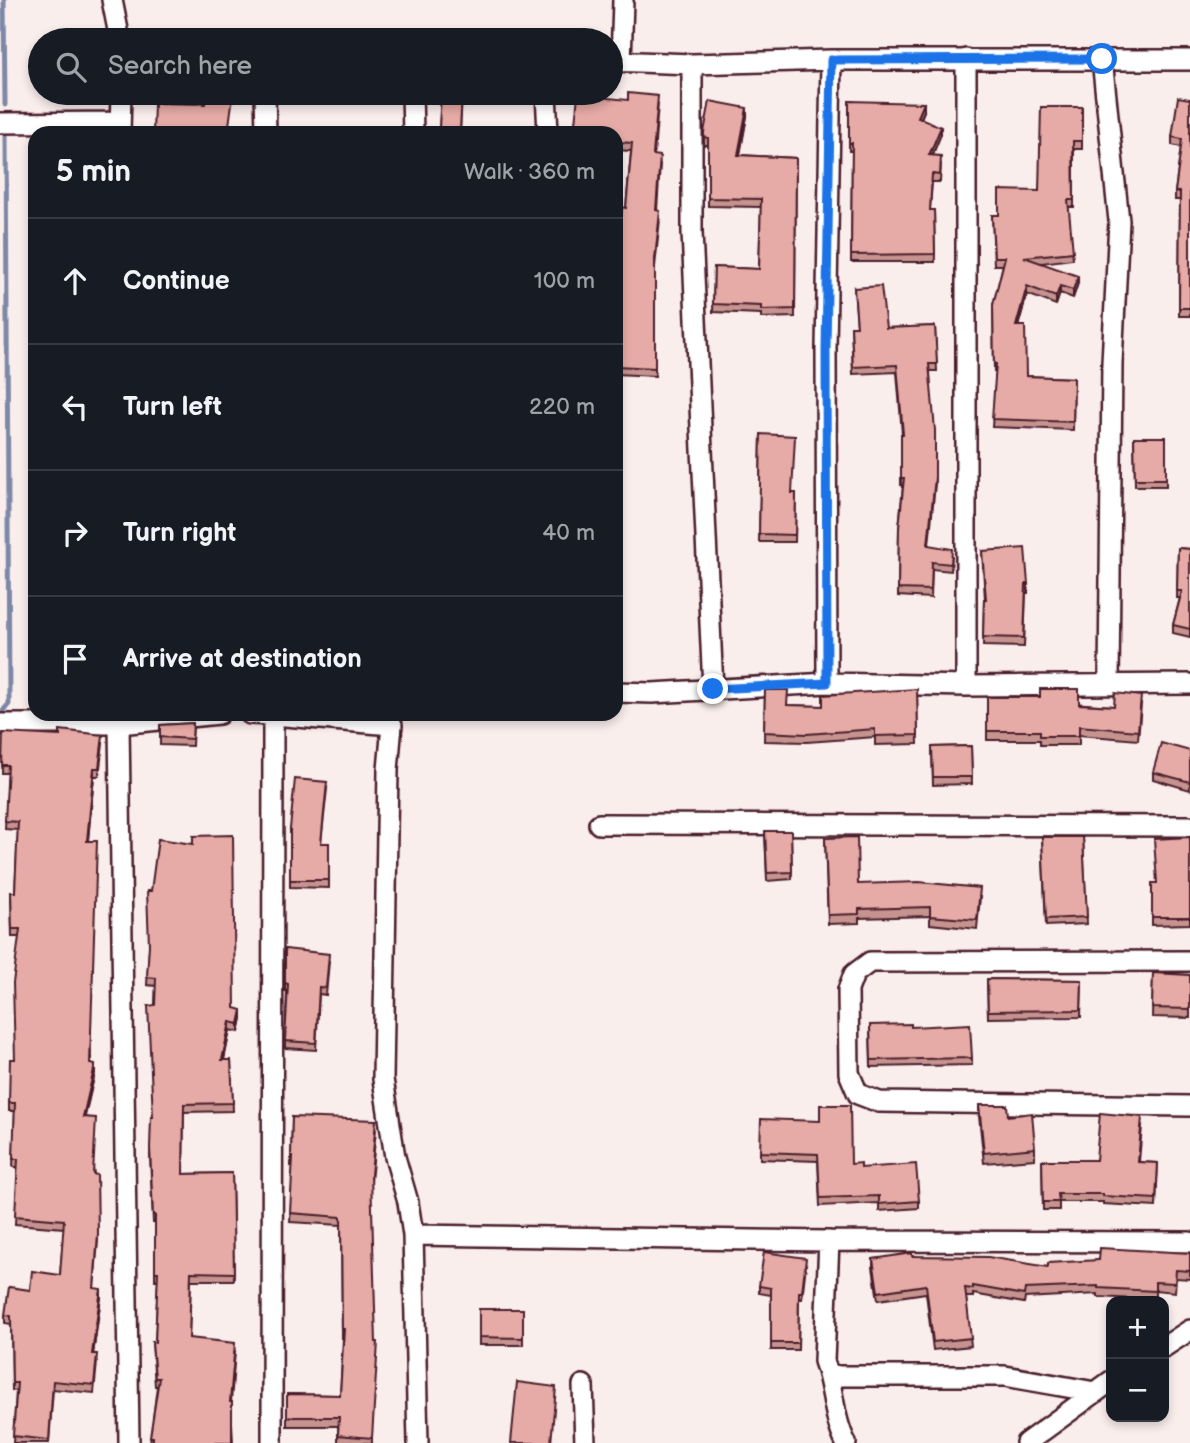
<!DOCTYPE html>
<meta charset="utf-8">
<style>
:root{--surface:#171b24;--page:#20242c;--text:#f1f3f6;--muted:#9ea1a6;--line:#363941}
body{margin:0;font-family:"Balsamiq Sans",sans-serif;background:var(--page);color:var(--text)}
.controls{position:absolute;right:21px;bottom:21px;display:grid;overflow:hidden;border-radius:14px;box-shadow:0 4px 10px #0003}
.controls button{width:63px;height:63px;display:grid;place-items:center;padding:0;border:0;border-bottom:2px solid var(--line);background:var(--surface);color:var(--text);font:35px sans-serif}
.stop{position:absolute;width:21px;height:21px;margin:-16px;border:5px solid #1a73e8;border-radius:50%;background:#fff}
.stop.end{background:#1a73e8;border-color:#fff;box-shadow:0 2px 7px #0008}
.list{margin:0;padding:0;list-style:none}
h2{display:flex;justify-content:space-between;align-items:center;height:91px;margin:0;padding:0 28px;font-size:30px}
h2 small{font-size:23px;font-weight:400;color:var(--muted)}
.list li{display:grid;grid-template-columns:46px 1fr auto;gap:21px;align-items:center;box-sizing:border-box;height:126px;padding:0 28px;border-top:2px solid var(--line)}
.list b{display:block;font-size:26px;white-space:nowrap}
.list em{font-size:23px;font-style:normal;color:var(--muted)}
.icon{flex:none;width:38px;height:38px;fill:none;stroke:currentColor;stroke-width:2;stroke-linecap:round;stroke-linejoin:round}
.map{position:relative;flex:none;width:1190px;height:1443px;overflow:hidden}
.search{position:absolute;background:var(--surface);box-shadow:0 4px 10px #0003;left:28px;top:28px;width:595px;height:77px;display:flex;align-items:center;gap:18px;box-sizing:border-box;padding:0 24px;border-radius:38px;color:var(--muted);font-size:26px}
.panel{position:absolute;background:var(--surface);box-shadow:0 4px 10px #0003;left:28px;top:126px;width:595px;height:595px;border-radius:21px}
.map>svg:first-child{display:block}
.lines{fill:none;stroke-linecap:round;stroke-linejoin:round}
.stream{stroke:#7b88a6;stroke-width:5}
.minor-casing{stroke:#4a1f2b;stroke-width:24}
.minor{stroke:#fff;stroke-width:19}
.wall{fill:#c6938f;stroke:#4a1f2b;stroke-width:2}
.shaded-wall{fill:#a17874;stroke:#4a1f2b;stroke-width:2}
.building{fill:#e6aba6;stroke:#4a1f2b;stroke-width:2}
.route{stroke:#1a73e8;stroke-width:9}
</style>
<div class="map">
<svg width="1190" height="1443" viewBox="0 0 1190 1443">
<rect width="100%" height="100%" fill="#faeeed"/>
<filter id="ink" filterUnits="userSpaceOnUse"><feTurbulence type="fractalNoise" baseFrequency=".0143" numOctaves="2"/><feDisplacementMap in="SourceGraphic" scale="14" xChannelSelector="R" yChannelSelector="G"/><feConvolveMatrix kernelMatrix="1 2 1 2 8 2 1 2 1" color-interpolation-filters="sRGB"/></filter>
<g filter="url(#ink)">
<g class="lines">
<path class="stream" d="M4,0L5,105
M0,714L9,704L6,130"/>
<g class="minor-casing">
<path id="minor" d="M112,0L120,40
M1102,59L1119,221L1112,363L1109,683
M611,61L692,64L831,60H1190
M621,62L623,0
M692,64V232L713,689
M265,93L266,133
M412,93L413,133
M546,93L548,133
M0,123L119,122
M120,133L121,93
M827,683L826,349L831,60
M966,686V59
M616,692L652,693L827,683L966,686L1190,684
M250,714L273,715L272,1443
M273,715L392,725L388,770L383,1079L395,1157L408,1202L413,1235L418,1443
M0,724H119L219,714
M119,724L129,1443
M599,824L1190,826
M1190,961L870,962L854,974L848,990L849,1073L858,1094L879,1102L1190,1106
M413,1235L829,1241L1190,1242
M829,1241L824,1361C834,1388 833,1418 846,1443
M1164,1347L1190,1330
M829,1374L840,1376H1005L1095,1392
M583,1385L585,1443
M1026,1443L1111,1381"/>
</g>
<use href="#minor" class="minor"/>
</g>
<path class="wall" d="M441,93L462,94L460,133H439Z
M1190,99V316H1179L1180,200H1175V192L1181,147L1172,145V137Z
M849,101L924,111L921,119L941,134L932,156L941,164L940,182H932L930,210H934L935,262H851L852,151H849Z
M658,104L654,155L660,164L657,211L660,219L655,267V376L616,374V285H621L620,260H618V252L626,208L631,151L616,150V133Z
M1082,107V149H1074V207H1068L1073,259L1041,263L1078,283L1073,298L1060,293L1056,305L1027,294L1018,326L1026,376L1074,378L1073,430L992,427L996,372H994L993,305L1003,265H994L992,215H999L1039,191Z
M747,116L740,155L796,158L795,317L761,318V314L713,312L714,267L759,269L761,207L708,206V145H704V132Z
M854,288L886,328L935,326L937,371H930L935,484L929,545L952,556L951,571L932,569L931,598L898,596L899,528L903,485H901V434H902L897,372L853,374L851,326H857Z
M761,434L792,493H796L795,542H759Z
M1134,437H1166V486H1135Z
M1178,548L1190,549V637L1173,633V625L1180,598H1177Z
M982,551L1028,584V593H1026L1024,647L983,646L984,599H985Z
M917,689L918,744L875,745V737L807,742L764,741L765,690L787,705L823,706Z
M987,697L1114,706L1141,704L1138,740L1079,735V745H1040V740H987Z
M193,723L192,746L160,745V725Z
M3,733L103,743L99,776H94L88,841L91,1064L95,1073L84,1117L94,1174L98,1241L94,1288L101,1297L93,1354L97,1362L94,1393L53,1389L49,1443H13L16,1390L12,1391L11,1324L5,1323V1315L30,1290L60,1275L64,1228L15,1224L18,1167H13L15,1111H9V1103L15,1059L19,937H12L11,892H15L18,830L5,829L8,773H2Z
M971,746L972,784L933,785L932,747Z
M1190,751V790L1153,779V772Z
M327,789L321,843H329V888L290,887V829Z
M765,831H791L792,879L767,881Z
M1042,837H1083L1087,924L1046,926Z
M1190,837V924L1152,925V883H1157Z
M825,838L858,884L980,897L977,929L930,924V916L859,918V923L828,924Z
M149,948L235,1008L242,1018L239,1032L230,1030L224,1060H231L233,1111L184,1112L183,1174L232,1173L234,1280H191L189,1339L235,1351L231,1402L233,1443H150L157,1386H155L152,1342H155L158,1280H155V1223H153L150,1156L153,1117L156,986L147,985Z
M285,949L329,961L326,995L319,994L316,1050L285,1048L287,991H285Z
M1153,973L1190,975V1018L1152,1017Z
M987,979L1082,980L1081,1017L988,1018Z
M870,1025L911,1027L972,1058V1065L871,1067Z
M979,1105L1008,1116L1035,1148V1159L984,1163L979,1116Z
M292,1117L376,1129L371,1182L372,1443H338V1426H287V1394L340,1395L343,1338H342L341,1225L290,1222L293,1166H291Z
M820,1121L851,1164L861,1168L919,1201V1208L879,1211V1203L820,1206L818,1161L760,1159V1152Z
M1142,1126L1139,1162L1158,1163L1156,1207L1103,1204V1202H1059V1210H1043L1042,1160H1096Z
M1190,1253V1279L1176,1278L1175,1292L1155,1290V1300L1098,1297V1294L1025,1298L1024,1303L973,1294V1297H966L971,1346L933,1350L926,1293L878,1300L873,1267V1259L912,1256L1048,1267L1099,1260Z
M806,1265L802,1299H799L798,1350H771V1295L759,1293V1286Z
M479,1309H523V1345H479Z"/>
<path class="shaded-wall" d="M924,103V111L918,125V117Z
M747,108V116L738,163V155Z
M941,127V134L929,163V155Z
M1078,276V283L1073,298V290Z
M1027,286V294L1016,334V326Z
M1060,286V293L1056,305V297Z
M94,768V776L87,849V841Z
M242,1010V1018L239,1032V1024Z
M230,1022V1030L222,1068V1060Z
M95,1065V1073L83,1125V1117Z
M101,1289V1297L92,1362V1354Z"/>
<path class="building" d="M206,93L233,96L228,133H153L154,103L205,104Z
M441,93L462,94L460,129L439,128Z
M628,93L658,96L653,155L660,156L656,210L660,211L655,259V368L616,366V285H621L620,252H618L622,207L626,208L632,143L616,142V133H574L578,95L628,100Z
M1178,97L1190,99V308H1179L1180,192H1175L1182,139L1172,137Z
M710,101L747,108L738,155L796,158L795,309L761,310V306L713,304L714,267L759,269L761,199L708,198V138L704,137V132Z
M849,101L924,103L918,117L941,127L929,155L941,156L940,175L932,174L930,210H934L935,254L851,255L852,143H849Z
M1041,107H1082V141H1073L1074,200H1068L1073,252L1024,257L1078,276L1073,290L1060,286L1056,297L1027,286L1016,326H1025L1026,376L1074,378L1073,422L992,419L996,364H994L993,305L1005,257H994L992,215H999V190L1039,191Z
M881,286L886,328L935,326L937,364H929L935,430V477L928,545L952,549L951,564L932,562L931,590L898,589L899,528L904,478H901V434H903L897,365L853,367L851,326H857L854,288Z
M761,434L795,436L792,493H796L795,535L759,534Z
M1134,437H1166V479H1135Z
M1025,548L1028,584H1026L1024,638L983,637L984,599H986L982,551Z
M1178,548L1190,549V629L1173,625L1182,591H1177Z
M917,689L918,735L875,736V729L807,734L764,732L765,690H788L787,705L823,706V695Z
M1040,689H1079V704L1114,706L1115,693L1141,696L1138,731L1079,726V736H1040V731H987V697H1040Z
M193,723L192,739L160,737V725Z
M60,730L103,735L99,768H94L87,841H97L90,1064L95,1065L83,1117L96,1118L93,1174L97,1175L98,1233L94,1288L101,1289L92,1354H97L94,1385L53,1381L49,1440L13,1436L17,1383H12L11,1316L5,1315L9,1287L30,1290L32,1271L60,1275L64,1220L15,1216L18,1159H13L15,1103H9L10,1059H15L13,983L20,929H12L11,892H15L18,822L5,821L8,765H2L3,733L60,736Z
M1161,743L1190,751V782L1153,772Z
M971,746L972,777H933L932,747Z
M295,779L327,782L321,843H329V880H290V829Z
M765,831H791L792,872L767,873Z
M233,835L235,1008L242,1010L239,1024L230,1022L222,1060H231L233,1103L184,1104L183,1174L232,1173L234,1273L191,1272L189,1338L235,1343L230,1402H232V1443H153V1437H150L159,1378H155L152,1342H155L158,1272H155V1215H153L150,1148L151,1117H153L148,1006L155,1005L156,978L147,977L149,945L147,891H151L158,839L193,844V836Z
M857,837L858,884L919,882L980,888L977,920L930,916V907L859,909V914L828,915L825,838Z
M1042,837H1083L1087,917L1046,919Z
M1190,837V917H1152V883H1157L1154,839Z
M285,949L329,954L326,988L319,987L316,1043L285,1041L288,984L285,983Z
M1153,973L1190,975V1009L1152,1008Z
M987,979L1082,980L1081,1010L988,1011Z
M911,1024V1027L970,1024L972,1058L871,1060L870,1025Z
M820,1105H850L851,1164L861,1163V1168L916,1164L919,1201L879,1204V1196L820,1198L818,1154L760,1152L761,1119L820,1121Z
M979,1105H1007L1008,1116L1032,1113L1035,1148L984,1153Z
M1100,1113L1142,1117L1138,1162L1158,1163L1156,1199L1103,1196V1194H1058L1059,1202H1043L1042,1160H1096Z
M292,1117L376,1120L371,1175L376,1342H378L372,1438L338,1435L339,1417H287V1394L340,1395L344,1329H342L341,1217L290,1213L293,1157H291Z
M1100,1248L1190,1253V1271L1176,1270L1175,1283L1155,1282V1291L1098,1288V1286L1025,1289L1024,1295L973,1286V1289L965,1288L971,1338L933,1342L926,1285L878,1292L873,1259L912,1253V1256L988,1257L1048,1267V1263L1099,1260Z
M764,1252L806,1258L802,1292H799L798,1343H771V1288L759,1286Z
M479,1309H523V1338L479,1337Z
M517,1382L556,1387L551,1443H511Z"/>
</g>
<g class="lines" filter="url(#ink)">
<path class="route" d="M713,689L827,683L826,349L831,60L1102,59"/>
</g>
</svg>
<div class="controls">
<button>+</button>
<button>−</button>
</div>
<div class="stop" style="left:1102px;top:59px"></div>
<div class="stop end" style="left:713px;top:689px"></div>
<div class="search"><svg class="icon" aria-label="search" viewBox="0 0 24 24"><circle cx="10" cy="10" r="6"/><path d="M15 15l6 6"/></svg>Search here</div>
<section class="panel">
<h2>5 min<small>Walk · 360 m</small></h2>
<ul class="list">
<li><svg class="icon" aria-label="ahead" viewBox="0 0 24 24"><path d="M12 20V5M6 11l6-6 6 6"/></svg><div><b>Continue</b></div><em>100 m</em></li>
<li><svg class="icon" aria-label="left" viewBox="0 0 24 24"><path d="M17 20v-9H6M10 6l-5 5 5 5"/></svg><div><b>Turn left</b></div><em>220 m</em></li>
<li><svg class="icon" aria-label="right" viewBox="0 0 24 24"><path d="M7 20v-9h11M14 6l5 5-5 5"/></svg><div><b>Turn right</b></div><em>40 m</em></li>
<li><svg class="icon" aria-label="arrive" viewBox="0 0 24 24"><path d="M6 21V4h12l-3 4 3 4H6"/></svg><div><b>Arrive at destination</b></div></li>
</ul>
</section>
</div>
